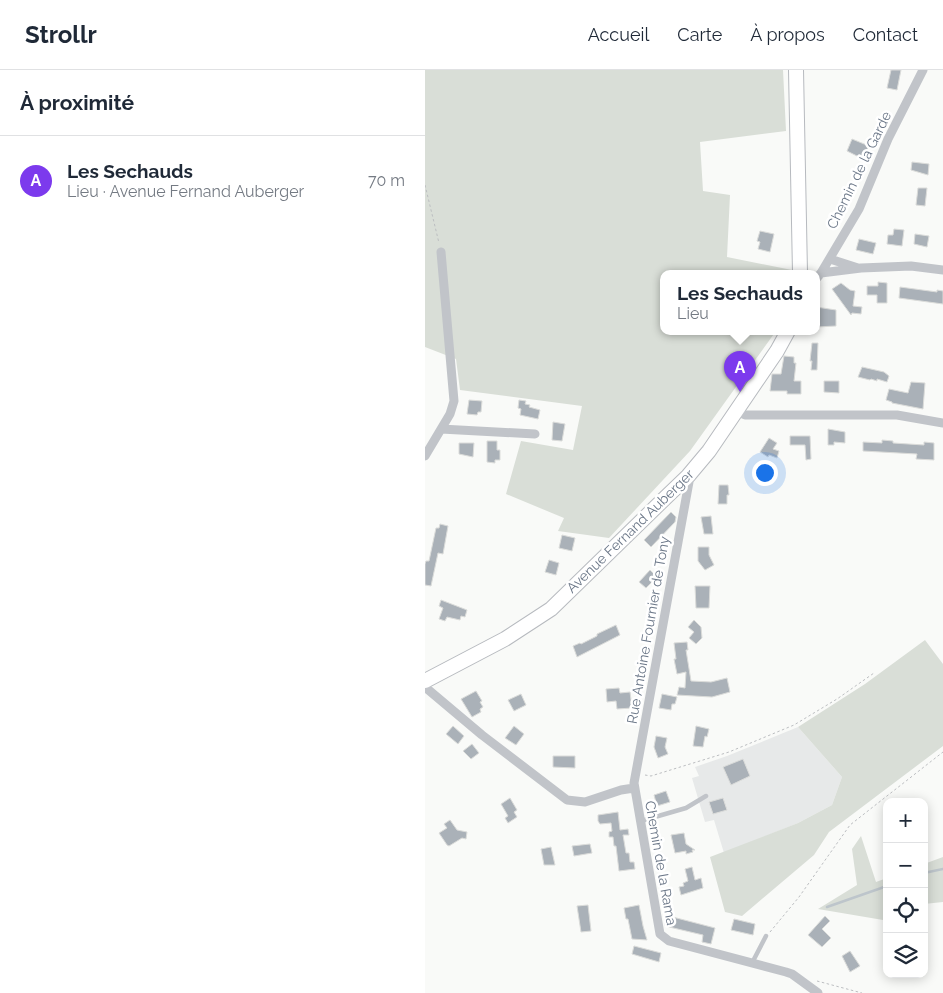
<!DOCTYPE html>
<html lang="fr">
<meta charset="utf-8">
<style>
:root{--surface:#fff;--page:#f2f2f3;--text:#1f2937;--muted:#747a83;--line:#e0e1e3;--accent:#7c3aed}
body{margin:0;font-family:Raleway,sans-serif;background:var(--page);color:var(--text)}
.controls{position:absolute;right:15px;bottom:15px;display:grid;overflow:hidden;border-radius:10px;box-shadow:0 2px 12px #0003}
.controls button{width:45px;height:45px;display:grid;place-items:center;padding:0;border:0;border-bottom:1px solid var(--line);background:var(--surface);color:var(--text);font:25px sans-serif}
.you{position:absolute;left:339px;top:402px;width:18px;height:18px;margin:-12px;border:4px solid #fff;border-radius:50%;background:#1a73e8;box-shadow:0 0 0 8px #1a73e833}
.badge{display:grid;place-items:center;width:32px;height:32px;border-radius:50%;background:var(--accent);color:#fff;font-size:16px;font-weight:700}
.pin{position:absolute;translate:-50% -41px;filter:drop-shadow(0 1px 2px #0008)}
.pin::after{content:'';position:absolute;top:26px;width:18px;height:15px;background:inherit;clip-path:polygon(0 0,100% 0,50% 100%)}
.popup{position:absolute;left:235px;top:200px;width:160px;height:65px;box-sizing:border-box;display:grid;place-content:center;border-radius:10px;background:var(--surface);filter:drop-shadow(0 1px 4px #0005);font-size:16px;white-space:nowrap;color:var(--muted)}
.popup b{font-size:19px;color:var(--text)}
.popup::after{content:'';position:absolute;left:50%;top:100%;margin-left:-10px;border:10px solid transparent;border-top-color:var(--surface)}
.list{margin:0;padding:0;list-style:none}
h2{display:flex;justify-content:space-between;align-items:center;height:65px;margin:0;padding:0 20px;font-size:21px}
h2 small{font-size:16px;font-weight:400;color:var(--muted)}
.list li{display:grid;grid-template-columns:32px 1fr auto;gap:15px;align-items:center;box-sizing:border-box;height:90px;padding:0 20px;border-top:1px solid var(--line)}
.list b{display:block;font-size:19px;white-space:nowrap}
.list p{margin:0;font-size:16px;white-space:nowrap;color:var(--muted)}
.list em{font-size:16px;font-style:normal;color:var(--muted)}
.icon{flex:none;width:28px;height:28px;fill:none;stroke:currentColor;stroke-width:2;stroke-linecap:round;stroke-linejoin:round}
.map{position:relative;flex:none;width:518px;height:923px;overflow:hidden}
header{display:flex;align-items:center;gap:30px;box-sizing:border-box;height:70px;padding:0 25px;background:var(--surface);border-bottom:1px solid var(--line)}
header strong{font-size:24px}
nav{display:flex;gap:28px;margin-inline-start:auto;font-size:18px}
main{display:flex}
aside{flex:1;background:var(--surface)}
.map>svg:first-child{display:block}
.built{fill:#e7e9e9}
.green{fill:#d9ded7}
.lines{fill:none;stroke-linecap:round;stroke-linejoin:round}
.stream{stroke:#bdc5cb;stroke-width:2.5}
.building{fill:#aab1b8;stroke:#dbdcda}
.primary-casing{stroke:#b7babf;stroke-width:16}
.path{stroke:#bcbec1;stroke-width:1;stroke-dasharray:2.5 2.5;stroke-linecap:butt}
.service{stroke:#c1c4c9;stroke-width:4.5}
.minor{stroke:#c1c4c9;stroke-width:9}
.primary{stroke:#fff;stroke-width:14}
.labels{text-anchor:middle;stroke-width:5;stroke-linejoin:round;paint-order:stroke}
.street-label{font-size:14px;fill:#6a7687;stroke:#fff}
</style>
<header>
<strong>Strollr</strong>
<nav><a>Accueil</a><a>Carte</a><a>À propos</a><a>Contact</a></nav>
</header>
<main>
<aside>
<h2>À proximité<small></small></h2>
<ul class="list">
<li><span class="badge">A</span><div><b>Les Sechauds</b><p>Lieu · Avenue Fernand Auberger</p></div><em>70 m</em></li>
</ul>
</aside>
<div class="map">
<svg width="518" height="923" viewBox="0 0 518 923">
<rect width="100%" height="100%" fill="#f9faf8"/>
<path class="built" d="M373,657L417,707L407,735L373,753L299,783L289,750L280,752L267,708L274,706L270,697L302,686Z"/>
<path class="green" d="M0,0H358L361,61L275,72L278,121L305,125L302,187L367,200L366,203H239V261H351L265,381L184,468L133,461L139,448L81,424L96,371L148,380L157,336L35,320L31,289L0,277Z
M500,570L518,594V676L404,762L389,785L317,846L300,842L285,787L373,753L407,735L417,707L373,657L440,614Z
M436,766L451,812L462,808V847L458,850L393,839L432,815L427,779Z
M518,787V832L499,834V794Z"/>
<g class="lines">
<path class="stream" d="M499,803L518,799
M402,837L462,816"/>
</g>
<path class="building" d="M466,0H476L472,20L462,18Z
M427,69L444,76L438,89L422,81Z
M487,92L504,94L503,105L486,100Z
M493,118H502L500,136L491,135Z
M469,159L479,160L477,176L462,174L463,165H468Z
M335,161L349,164L345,182L333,179L335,172L332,171Z
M490,164L504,166L502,177L489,174Z
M434,169L451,173L448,184L431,180Z
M453,212L462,213V233H452V225H442V216H453Z
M416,213L425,220L430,221L428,236L437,237L436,244L427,243L426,245L407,219Z
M475,217L512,222V220L518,221V234L474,228Z
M391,237L411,240V256L391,257Z
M387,273H393L392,300H386L387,291H385Z
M359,286L369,287V293H371L369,311H376V324H362V321H345L347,304H356Z
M437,297L459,302L464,306L462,312L452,309V311L446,309L445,310L433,307Z
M399,311H414V323L399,322Z
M486,312L500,313L498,339L467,333V332L461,330L464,319L483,323Z
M44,330L57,331L56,342H53L52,345L42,344Z
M94,330L101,331L100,334L105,335L104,337L115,340L113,349L95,345L96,339L93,338Z
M128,352L140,354L137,371L127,370Z
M403,359L420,362V373L409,372V375H403Z
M365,366H385L386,389L381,390L380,375H365Z
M344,368L352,373L348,379L354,381L352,388L344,385L343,387L335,382Z
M457,370L468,371V373L499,375V372L509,373V390L491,389L492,384L438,381V372L457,373Z
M62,371H72V380H75V390H70V393L62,392Z
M34,373H49L48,387L34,384Z
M294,415H303L304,425H302V434H293Z
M246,442L251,447L250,452L226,477L219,470Z
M286,446L288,464H279L276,447Z
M15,454L23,456L18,484L13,483L6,516L0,515V494L1,491H4L11,458H14Z
M137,465L150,468L147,481L134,478Z
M273,477H284V485L289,495L280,500L273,491Z
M124,490L134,493L131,505L120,502Z
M225,500L232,507L221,518L214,512Z
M270,516H285L284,538H271Z
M16,530L42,540L40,547L36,546L35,550L22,547L20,551L14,549L18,538L14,536Z
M269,550L276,557L277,568L271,574L264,568L269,562L263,557Z
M191,555L195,565L152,587L148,576L155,573L156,574L172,566V564Z
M262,572L263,580H261L266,611L286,612L302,608L305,622L287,627L252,625L254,617L260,618L261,602L252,604L249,589H251L249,573Z
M194,618L195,623L205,622L207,638L192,639L191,631L182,632L181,619Z
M51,621L57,631L55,632L58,637L55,639L56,642L47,647L36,629Z
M96,624L101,635L89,641L83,630Z
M237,624L252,627L250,634H247L246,640L234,638Z
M28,656L39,666L33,674L21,664Z
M89,656L99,664L91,675L80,668Z
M271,656L284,659L282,667L280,666L278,677L268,676Z
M231,666L242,668L240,677L243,684L233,688L229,677Z
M47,674L54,683L46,689L38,681Z
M128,686H150V698L128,697Z
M318,689L325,706L306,715L298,697Z
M241,721L245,732L232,736L229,725Z
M85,728L92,740L89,742L92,747L83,753L80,748L83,746L76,734Z
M298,728L302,740L288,744L284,732Z
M193,742L195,760L203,759L204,765H198L201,783H204L205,792H209L210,799L194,801L191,776H189L188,767H184V762L187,761L186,753L175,754L173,751V745Z
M25,750L32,760L42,762L41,769L37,768L24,776L22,775L14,763L22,758L19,754Z
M259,763L261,774L270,780H267L268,782L261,784V781L250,783L246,765Z
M165,774L167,783L149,786L147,776Z
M126,777L130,795H119L116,779Z
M267,797L270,810L276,808L278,818L256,825L254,817L259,816L258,813L263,811L260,799Z
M163,835L166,861L156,862L152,836Z
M214,835L218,856L222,870L207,869L203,849H201L199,838Z
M240,845L290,858L286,874L277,872L278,865L240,856Z
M400,846L405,851L397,859L406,868L397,877L383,865Z
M309,849L330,854L328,865L306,860Z
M209,876L236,883L234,892L207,884Z
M425,881L435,896L425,902L417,886Z"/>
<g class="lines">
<g class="primary-casing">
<path id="primary" d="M371,0L375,203
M0,611L80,569L126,539L238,430L263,406L284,381L352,281L363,261"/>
</g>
<path class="path" d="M0,115L14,173
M220,705L226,706L304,682L369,655L412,629L449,603
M345,862L374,827L425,755L518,682
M392,911L437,923"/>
<path class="service" d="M216,751L261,738L281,726
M327,893L341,866"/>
<path class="minor" d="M405,189L433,198
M396,203L436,198L486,196L518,200
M391,209L396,203L434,139L463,69L498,0
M311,341L320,345H472L518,353
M16,359L110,364
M0,386L25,344L29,331L16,182
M263,406L264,412L209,713L235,864L244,871L361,902L367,904L393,923
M0,617L57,665L142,730L160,732L196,720L209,718"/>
<use href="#primary" class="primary"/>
</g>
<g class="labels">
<g class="street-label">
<text transform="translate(434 100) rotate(-64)" y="5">Chemin de la Garde</text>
<text transform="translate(205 461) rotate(-44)" y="5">Avenue Fernand Auberger</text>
<text transform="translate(223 560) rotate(-80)" y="5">Rue Antoine Fournier de Tony</text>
<text transform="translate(236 793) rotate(80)" y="5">Chemin de la Rama</text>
</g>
</g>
</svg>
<div class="controls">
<button>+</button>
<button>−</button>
<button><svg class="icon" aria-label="locate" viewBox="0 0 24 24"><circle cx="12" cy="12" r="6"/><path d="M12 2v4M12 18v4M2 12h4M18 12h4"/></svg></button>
<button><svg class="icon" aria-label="layers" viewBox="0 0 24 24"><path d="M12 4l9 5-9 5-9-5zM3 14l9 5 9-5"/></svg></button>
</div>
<div class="you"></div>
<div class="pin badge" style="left:315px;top:322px">A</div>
<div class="popup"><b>Les Sechauds</b>Lieu</div>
</div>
</main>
